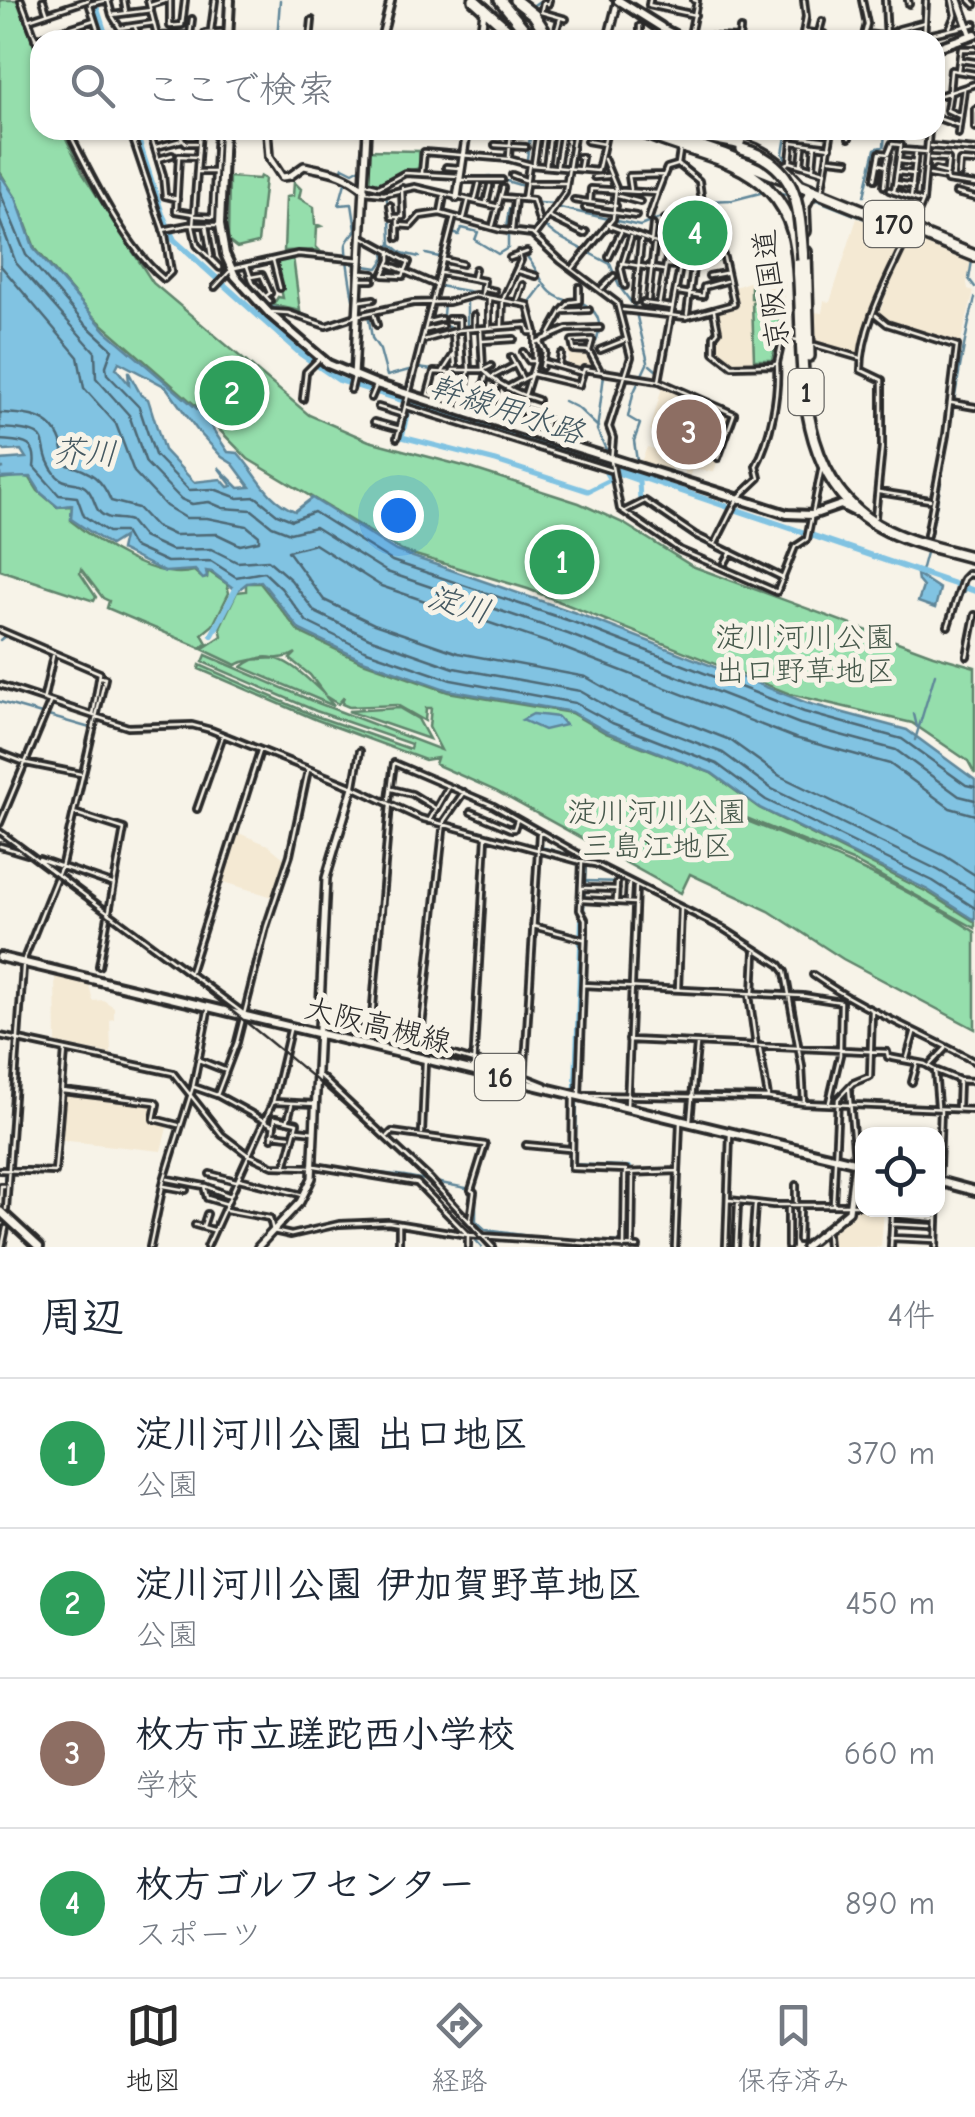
<!DOCTYPE html>
<html lang="ja">
<meta charset="utf-8">
<style>
:root{--surface:#fff;--page:#f6f6f7;--text:#1f2937;--muted:#747a83;--line:#e0e1e3;--accent:#2b2b2b}
body{margin:0;font-family:"Comic Neue","Klee One",sans-serif;background:var(--page);color:var(--text)}
.controls{position:absolute;right:30px;bottom:30px;display:grid;overflow:hidden;border-radius:20px;box-shadow:0 2px 8px #0004}
.controls button{width:90px;height:90px;display:grid;place-items:center;padding:0;border:0;border-bottom:2px solid var(--line);background:var(--surface);color:var(--text);font:50px sans-serif}
.you{position:absolute;left:398px;top:515px;width:35px;height:35px;margin:-25px;border:8px solid #fff;border-radius:50%;background:#1a73e8;box-shadow:0 0 0 15px #1a73e833}
.badge{display:grid;place-items:center;width:65px;height:65px;border-radius:50%;background:var(--accent);color:#fff;font-size:32px;font-weight:700}
.pin{position:absolute;translate:-50% -50%;border:5px solid #fff;box-shadow:0 2px 10px #0006}
.list{margin:0;padding:0;list-style:none}
h2{display:flex;justify-content:space-between;align-items:center;height:130px;margin:0;padding:0 40px;font-size:42px}
h2 small{font-size:32px;font-weight:400;color:var(--muted)}
.list li{display:grid;grid-template-columns:65px 1fr auto;gap:30px;align-items:center;box-sizing:border-box;height:150px;padding:0 40px;border-top:2px solid var(--line)}
.list b{display:block;font-size:38px;white-space:nowrap}
.list p{margin:0;font-size:32px;white-space:nowrap;color:var(--muted)}
.list em{font-size:32px;font-style:normal;color:var(--muted)}
.icon{flex:none;width:55px;height:55px;fill:none;stroke:currentColor;stroke-width:2;stroke-linecap:round;stroke-linejoin:round}
.map{position:relative;flex:none;width:975px;height:1247px;overflow:hidden}
.search{position:absolute;background:var(--surface);box-shadow:0 2px 8px #0004;left:30px;right:30px;top:30px;height:110px;display:flex;align-items:center;gap:25px;box-sizing:border-box;padding:0 35px;border-radius:30px;color:var(--muted);font-size:38px}
.sheet{height:730px;background:var(--surface)}
nav{display:flex;justify-content:space-around;align-items:center;box-sizing:border-box;height:140px;border-top:2px solid var(--line);background:var(--surface);font-size:28px;color:var(--muted)}
nav a{display:grid;justify-items:center;gap:5px}
nav .on{color:var(--accent)}
.map>svg:first-child{display:block}
.built{fill:#f4e9d3}
.green{fill:#95deac;stroke:#60846c;stroke-width:2.5}
.water{fill:#81c3e2;stroke:#5f8699;stroke-width:2.5;fill-rule:evenodd}
.lines{fill:none;stroke-linecap:round;stroke-linejoin:round}
.shore{stroke:#4d6874;stroke-width:2.5}
.stream{stroke:#5f8699;stroke-width:2.5}
.canal{stroke:#81c3e2;stroke-width:5}
.river{stroke:#81c3e2;stroke-width:6}
.street-casing{stroke:#2b2b2b;stroke-width:10}
.secondary-casing{stroke:#2b2b2b;stroke-width:12}
.primary-casing{stroke:#2b2b2b;stroke-width:14}
.highway-casing{stroke:#2b2b2b;stroke-width:16}
.street{stroke:#f7f3e8;stroke-width:2.5}
.secondary{stroke:#f7f3e8;stroke-width:5}
.primary{stroke:#f7f3e8;stroke-width:6}
.highway{stroke:#f7f3e8;stroke-width:9}
.rail{stroke:#2b2b2b;stroke-width:2.5}
.highway-bridge-casing{stroke:#2b2b2b;stroke-width:16;stroke-linecap:butt}
.highway-bridge{stroke:#f7f3e8;stroke-width:9}
.labels{text-anchor:middle;stroke-width:10;stroke-linejoin:round;paint-order:stroke}
.shield{fill:#f7f3e8;stroke:#686764;stroke-width:2.5}
.shield-label{font-size:28px;font-weight:bold;fill:#2b2b2b}
.street-label{font-size:30px;fill:#2b2b2b;stroke:#f7f3e8}
.park-label{font-size:30px;fill:#46584b;stroke:#f7f3e8}
.water-label{font-size:32px;font-style:italic;fill:#455962;stroke:#f7f3e8}
</style>
<div class="map">
<svg width="975" height="1247" viewBox="0 0 975 1247">
<rect width="100%" height="100%" fill="#f7f3e8"/>
<filter id="ink" filterUnits="userSpaceOnUse"><feTurbulence type="fractalNoise" baseFrequency=".01" numOctaves="2"/><feDisplacementMap in="SourceGraphic" scale="20" xChannelSelector="R" yChannelSelector="G"/><feConvolveMatrix kernelMatrix="1 2 1 2 8 2 1 2 1" color-interpolation-filters="sRGB"/></filter>
<g filter="url(#ink)">
<path class="built" d="M857,218L904,236L862,350L857,356L814,341V312L822,313L824,301L830,302Z
M909,238L971,263L967,283L968,289L974,291L960,344L886,321L878,315Z
M766,276L785,279L784,334L775,361L733,365L715,350L719,332L716,314L736,306L732,288Z
M566,351L589,352L597,369L583,367L582,371L567,367L569,355Z
M663,384L732,415L714,472L692,469L690,475L685,474L683,449L650,430Z
M647,447L675,455L670,471L641,462Z
M236,832L268,845L285,859L273,897L221,881Z
M55,974L88,981L93,1001L103,1000L114,1007V1019L110,1020L111,1054L56,1043Z
M63,1092L154,1103L153,1120L168,1124L161,1151L59,1140Z
M856,1206L862,1207V1210H884L881,1247H829L830,1233L848,1217Z"/>
<path class="green" d="M0,0H19L40,59V130H62L83,174L153,283L309,415L369,441L467,467L579,503L623,523L692,566L933,655L975,667V774L968,761L912,723L790,694L528,589L402,551L248,459L196,406L93,316L35,248L16,198L0,172Z
M366,150L419,151L420,168L400,173L379,185L366,182Z
M260,176L265,179L258,243L237,248L228,241L229,177L259,179Z
M294,182L301,189L299,198L314,207L315,224L321,226L317,227L316,247L319,250L284,251L286,197L293,196Z
M701,203L720,260L701,265C691,244 681,244 674,218Z
M293,257L300,311L273,305L278,297L283,298L275,261Z
M762,286L763,298L765,294H780L779,334L772,360H754L752,302L763,299L751,298V287Z
M681,400L698,406L703,413L691,443L668,434Z
M23,476L30,478L38,491L57,507L72,506L71,521C100,544 156,582 194,571L203,579L207,578L208,571L227,584L229,593L213,625L202,634L207,643L201,648L107,608L109,601L103,598L81,569L80,573L96,597L94,601L0,570V479Z
M246,583H260L299,632L360,661L448,692L571,713L606,733L711,773L759,808L929,893L975,922V928L857,863L717,806V809C806,844 895,879 975,932V1029L843,959L769,911L690,874L681,893L496,791L435,764L437,758L425,760L317,720L199,669L200,665L313,715L410,749L411,744L316,711L203,662L206,655L310,700L441,750L429,727L431,708H426L425,721L397,705L349,707L342,704L344,697L338,704L325,696L334,706L242,667C274,640 303,675 325,695L310,675L290,659L296,653C281,663 258,654 236,665L202,649L222,636L220,627L237,592L246,591Z
M399,708L418,719L429,739L348,711Z"/>
<path class="water" d="M0,174L16,198L34,249L106,331L202,413L228,452L238,453C258,475 266,500 295,511L312,498L396,551L576,613L807,703L907,730L975,780V920L928,890L760,808L712,773L607,732L572,712L448,690L360,659L300,630L261,581L247,583L237,591L212,572L206,571L207,577L203,579L195,570L165,572L120,550L123,537L110,545L71,519L72,505L58,507L41,493L31,477L0,478V469L4,468H0V460L26,458L21,450L5,451L0,447ZM119,362L166,387L197,430L222,457L233,464L250,487L239,488L218,467L232,486L228,487L221,479L194,482L164,450L148,399L141,395L128,371L129,384L116,368Z
M917,574L940,589L935,608L918,602L923,587L918,581Z
M533,714L558,717L565,725L544,730L522,720Z"/>
<g class="lines">
<path class="shore" d="M0,192L26,255L84,323L112,349L106,366L107,374L139,407L155,455L189,490L214,489L238,498L256,497L277,514L292,520L314,512L392,561L573,622L804,712L902,739L966,785L975,787
M0,221L16,263L95,352L96,378L129,415L146,463L181,499L192,504L209,502L223,508L252,510L272,526L290,533L315,527L387,572L568,634L800,724L896,750L959,796L975,800
M0,265L78,357L84,388L116,424L134,472L166,506L186,518H207L247,526L259,536V541L240,545L217,534L174,535L155,526L138,508L111,501C102,479 91,471 68,465C63,458 64,451 61,442C51,414 25,414 0,413
M0,428C65,431 30,444 57,476C65,485 76,480 85,487C97,496 92,512 107,517C114,520 123,518 130,521L143,537L171,550L211,549L237,562L268,560L291,580L315,612L369,638L454,668L580,691L617,712L723,753L772,789L938,870L975,892
M0,440C21,442 38,440 34,467L59,495L77,497L84,516L108,532H124L132,546L167,562L211,561L236,577L264,572L281,588L307,622L364,650L451,680L575,703L612,723L717,764L766,800L933,881L975,908
M975,815L950,808L890,764L795,738L563,648L381,586L315,544L288,551L324,600L374,624L458,653L586,677L623,698L730,740L780,776L945,856L975,875"/>
<path class="stream" d="M531,7L541,0
M277,40L280,0
M531,130L521,202L556,204L560,208L640,226L705,201L733,200L768,191
M787,130L783,154L787,161
M270,143L271,130
M294,170L304,163L341,171L367,186L382,187
M404,175H421
M434,176L459,178
M463,178L490,176L523,186
M776,191L792,197
M386,195L390,215
M864,196L875,149L884,146L885,130
M809,201L817,200L972,261L969,279L975,287
M532,203L538,223L532,233
M390,218L391,243
M543,225L557,236L610,264L619,286L636,309
M506,228L509,209
M387,248L391,244L402,253L419,257
M447,251L452,233L459,235L462,228L478,232L475,240L498,254L508,248V232
M528,251V258C543,277 544,298 572,301
M426,254L439,257L442,252
M353,264L378,268L385,258L383,250
M439,286L530,302L542,286
M580,302C603,312 603,330 592,349L604,375L597,430L609,456
M444,304L442,325L454,329L467,327V299
M397,305L411,300H444
M272,307L298,313
M636,313L648,362
M265,314L270,320L267,324
M303,314L323,324L342,317
M368,314L372,338L380,350L387,376L413,369
M346,316L356,313C353,303 345,252 346,245C347,240 353,234 356,230L352,204L339,205L345,183L339,179L343,167L353,172L362,167L361,151
M650,365L657,371
M418,368L440,371
M564,401L578,408L598,427
M409,405V404
M637,461L634,441L640,424L628,417L633,394L647,364
M929,541C948,461 954,378 975,298
M920,575L927,549
M950,628L959,599L967,588
M0,640L5,636L92,671
M102,683V675
M0,702L90,728
M914,714L917,727
M915,740L935,674
M76,796L101,686
M584,881L625,882L678,909L677,986L686,989
M0,1033L173,1071L190,1090
M337,1168L405,1176L476,1190V1221L486,1230L558,1240L627,1242
M415,1180L426,1187L482,1247
M2,1210L21,959L60,863L75,798
M0,1236L1,1218"/>
<path class="canal" d="M408,411L402,437L496,461L588,491L610,480L606,473
M615,468L614,472L639,481L640,500L694,537L780,579"/>
<path class="river" d="M94,0L107,40
M135,130L162,214L174,240L301,354L339,380L611,467L975,591
M212,635L237,587
M538,848L584,861L573,1166L629,1168L627,1247"/>
<g class="street-casing">
<path id="street" d="M21,0L40,51
M43,0L47,12
M124,0L126,12
M148,0L158,40
M170,0V26L182,25L185,0
M650,0L649,5L695,15
M862,0L867,24L863,40
M885,0L887,40
M908,0L909,4
M970,0L975,5
M90,4L108,0L112,15L151,10
M151,5L167,0
M90,6L101,40
M541,12L566,19
M541,12L543,3L548,4L549,0
M113,17L120,28L154,23
M28,20L88,0
M75,27L78,40
M135,27L140,39L149,38
M950,27L955,15L952,0
M211,30L215,0
M805,32L824,34
M819,32L822,21
M866,34L910,39L975,24
M157,36L190,35L192,19
M692,36L739,38
M888,36L899,29L925,22
M35,39L94,20
M205,40V33L221,32L222,40
M310,40L312,20
M554,40L560,19
M640,40V26
M689,40L697,1L694,0
M739,40L740,29
M802,40L806,17L804,0
M924,40L926,0
M961,60L975,62
M958,70L961,49H975
M949,92L951,70L975,74
M950,92L947,110L960,116
M935,97L975,84
M975,109V128
M935,117L957,125
M68,130C89,173 127,250 164,279L171,272L165,235L130,130
M171,130L151,135L163,175L165,196L177,199
M174,130L186,143H196
M200,130L193,227L197,245L220,268
M750,130L788,133L789,130
M799,130L832,134
M859,130L927,134
M497,134L522,135
M958,134L964,89
M849,138L850,130
M587,141L604,144
M495,145L526,147
M931,146L975,150
M156,147L182,140
M901,150L927,152
M509,157L511,130
M579,157H582L580,168
M930,158L948,159L946,178
M159,159L172,155
M830,159L848,161
M900,161L915,163
M790,162L792,142L830,147
M534,163L539,130
M801,164L803,147
M879,164L886,166L888,157
M529,165L524,199L533,200L539,221
M784,165L790,162L824,172
M546,166L551,130
M446,167L459,168
M557,167L563,130
M813,167L815,145
M935,170L947,173
M199,172H215
M898,172L914,174
M422,173L424,152L509,159L531,165L598,171L607,130
M512,175L525,180
M930,175L946,178L947,181L975,185
M959,175L960,161L975,162
M594,177L608,176
M875,179L880,153L888,154L892,144L901,145L894,192
M462,180H502
M529,183H566
M896,183L913,186
M367,184L379,187L405,173L459,176
M884,186L886,167
M822,188L832,130
M631,189L629,176L664,175L667,168L677,165
M889,190L921,201
M365,192L384,194L415,187L499,207
M956,193L975,198
M618,196L640,202
M503,197L524,199
M911,198L916,151
M475,200L479,184
M574,200L616,206
M590,202L591,189L657,193L664,175
M486,203L490,186
M390,205L392,217H403L402,188
M585,208L636,216
M441,212L444,196
M194,214L176,211L179,156L198,157
M196,216L213,217L217,130
M549,217L584,234L586,232
M464,218L468,202
M649,218L657,194
M206,225L211,256
M398,225L411,226L420,216L440,213L501,230L532,234L561,261L617,303L631,357L609,427L613,438L611,461L620,509L680,550L777,592L795,547L807,539L811,519
M493,225L503,188
M610,226L667,247
M912,226L923,201L929,130
M163,230L188,225H218
M512,230L515,199
M535,234L565,193L575,130
M363,237L387,250C395,255 400,259 409,262L403,276L383,275L390,260V251
M398,238V219
M651,243L653,225
M609,257L621,232
M510,258L527,252
M273,260L280,288
M445,260L462,264
M622,263L663,270
M390,265L405,271
M667,265L693,268L687,314
M247,266L253,283L270,301
M235,268L298,254L361,260
M573,268L613,219L616,188L604,159
M519,271L536,276
M406,272L436,285
M363,273L374,274
M441,273L484,281L482,294
M709,276L725,273
M251,277L262,275L270,293L266,296
M473,278L475,269
M362,280H373
M625,286L621,269L631,237
M215,287L229,272
M602,288L614,276
M485,289L495,291
M678,292L703,296L704,287L726,281
M504,297L521,260L519,253
M648,299L654,246
M518,300L523,285
M361,301L374,299
M635,301L641,241
M643,303L671,307
M659,305L669,247L665,219
M563,310L570,302L579,301V287
M623,310L686,317L734,304L724,258L702,203L699,181L678,164L680,151
M714,311L718,331L714,336V352L732,366L773,365L777,363L783,337L797,340
M272,312L288,313L326,326L359,315L413,303L449,302L475,295L528,305L535,332V362L519,414
M374,315L377,325
M876,315L887,324L957,346L946,435L927,535
M448,319H459V327
M429,322L441,319
M502,325L503,299
M489,326V299
M474,327V315
M427,330L442,326
M481,330L483,370C498,385 518,394 538,400
M453,334L455,366
M548,336L562,311L589,310
M424,340L459,330L527,325L529,332H533
M483,341L514,339
M537,342L567,329L600,328
M540,342L545,352L542,367
M815,345L860,358
M600,350L625,340
M589,351L592,340L572,341L574,350L589,351L599,369
M523,352L529,361H533
M511,357L522,378
M543,362L583,373
M559,365L561,354
M443,371L454,354
M452,373L434,372L428,394L458,404
M492,377L515,365
M659,381L680,267
M507,388L533,374L579,385L584,369L659,381L734,414L718,458
M351,390L354,377
M464,395L469,369L467,332
M371,398L376,386
M445,398L453,370H483L491,366
M303,399L306,372L319,359
M952,403L975,407
M467,406L490,413L497,385
M378,407L404,415
M407,407L610,470
M479,408L486,377
M523,410L547,417L544,434
M374,422L400,429
M397,438L454,217
M879,492L930,500
M625,511L645,501L695,535L783,578
M813,511L822,466
M875,517L882,447V380L861,370C861,324 891,274 909,233
M715,544L738,498L759,478L756,466C771,438 779,395 777,363
M725,563L731,552
M948,626L963,579L968,574L975,575
M0,630L100,673L93,715
M967,656L975,615
M0,685L128,727L192,725L211,730L353,787L420,818L582,862L580,910L585,919V932L579,1095
M44,697L53,656
M0,753L26,763L81,774
M354,785L360,751
M392,789L412,794L435,808
M389,800L394,763L492,805L586,858
M197,809L223,735
M471,812L511,829H514L517,820
M74,813L124,829L99,966
M429,821L447,789
M0,823L50,703
M0,832L243,1013
M0,846L27,854
M39,859L112,884
M582,862L595,864L724,929L780,965L785,972L802,1067L804,1103L975,1110
M583,888L617,889
M582,900L634,903
M616,900L617,883
M628,900L629,884
M533,926L583,939
M24,959L62,864L105,678L100,677
M190,972L260,751
M813,975C863,1010 921,1032 975,1062
M584,985L803,996L841,1002
M678,989L681,908
M753,994L755,952
M749,995L756,1046
M322,1027L367,1029L517,1074L545,1085
M371,1030L390,804
M0,1036L173,1073L222,1135L247,1154L273,1166L310,1167
M629,1040L887,1052L888,1057L925,1064L935,1070L938,1106
M420,1045L444,821L464,792
M760,1050L768,1097
M907,1058L914,1033
M199,1060L224,1070
M930,1065L945,1049
M473,1069L486,837
M937,1071L959,1080L972,1081
M320,1076L430,1179L493,1247
M524,1081L539,834
M912,1082L917,1064
M194,1087L217,1095L272,1125
M849,1088L855,1159
M62,1091L155,1102L157,1104L154,1119L178,1125
M217,1095L237,1042L266,927L290,855L308,770
M573,1095L572,1168L626,1170L625,1173L678,1171
M586,1095L768,1098L804,1103
M274,1102L316,1104
M829,1102L840,1055L841,1002
M627,1107L636,886
M958,1107L959,1081
M288,1119L292,1104
M690,1121L697,1045
M297,1130L314,1132
M422,1133L425,1061
M272,1134L289,1136
M388,1136L392,1132L485,1145L471,1190L474,1192L470,1220
M272,1138L275,1118L297,1123L286,1164
M526,1145L569,1149
M315,1166L417,1183L468,1235V1247
M0,1170L55,1172L65,1051
M210,1174L236,1181
M168,1179L204,1186L207,1198L227,1204
M239,1179L303,1195
M164,1186L186,1190
M205,1186L230,1196
M729,1200L773,1205H862
M796,1202V1185
M833,1204L838,1099L853,1083L870,1076L872,1011
M0,1205L1,1186H4
M6,1209L23,967
M226,1210L270,1218L273,1231L291,1235L339,1224L388,1222L468,1235L638,1247
M922,1210L937,1211
M892,1215L936,1219
M399,1224V1247
M892,1224L931,1226
M195,1225L213,1230
M203,1226L207,1214
M827,1234L828,1247
M891,1238L935,1240
M799,1240L800,1208
M2,1247L6,1228
M150,1247L164,1180L193,1087L208,1011
M207,1247L273,1102L290,1030
M624,1247L625,1174
M632,1247L633,1174
M675,1247L680,1122
M726,1247L730,1134
M736,1247L738,1204
M752,1247L755,1204
M788,1247V1209
M891,1247L893,1210
M936,1247L941,1109"/>
</g>
<g class="secondary-casing">
<path id="secondary" d="M958,0L971,36
M381,40L391,0
M480,40L484,12
M608,40L618,0
M267,130L269,157L282,177L290,176L304,166C330,172 342,171 365,190
M457,198L467,130
M354,376L367,130
M258,1247L300,1202L312,1178L326,878L353,787
M805,1247L849,1211L855,1162"/>
</g>
<g class="primary-casing">
<path id="primary" d="M618,0L661,27
M665,30L684,40
M228,40L230,0
M935,48L975,34
M224,130L220,225L225,254L235,276L270,314L328,364L376,384L787,514L812,515L841,505L855,512
M0,957L862,1164
M938,1181L975,1191
M0,1211L39,1247"/>
</g>
<g class="highway-casing">
<path id="highway" d="M474,0L519,40
M500,0L533,40
M515,0L534,15L550,40
M638,130C679,151 737,155 769,190C794,216 797,246 799,281C804,370 793,485 888,531C915,544 946,550 975,558
M654,130L723,154L975,256
M672,130C731,145 755,135 799,184
M805,231L804,206L812,191
M806,252L809,356"/>
</g>
<use href="#street" class="street"/>
<use href="#secondary" class="secondary"/>
<use href="#primary" class="primary"/>
<use href="#highway" class="highway"/>
<path class="rail" d="M610,0L653,31
M664,36L674,40
M935,53L975,39
M0,835C171,964 345,1086 488,1247"/>
<g class="highway-bridge-casing">
<path id="highway-bridge" d="M742,149C800,165 799,209 803,260"/>
</g>
<use href="#highway-bridge" class="highway-bridge"/>
</g>
</g>
<g class="labels">
<g class="shield">
<rect x="864" y="201" width="60" height="46" rx="8"/>
<rect x="788.5" y="369" width="35" height="46" rx="8"/>
<rect x="475" y="1054" width="50" height="46" rx="8"/>
</g>
<g class="shield-label">
<text x="894" y="234">170</text>
<text x="806" y="402">1</text>
<text x="500" y="1087">16</text>
</g>
<g class="street-label">
<text transform="translate(771 289) rotate(-97)" y="10">京阪国道</text>
<text transform="translate(378 1025) rotate(14)" y="10">大阪高槻線</text>
</g>
<g class="park-label">
<text x="805" y="647">淀川河川公園<tspan x="805" dy="34">出口野草地区</tspan></text>
<text x="657" y="822">淀川河川公園<tspan x="657" dy="34">三島江地区</tspan></text>
</g>
<g class="water-label">
<text transform="translate(507 409) rotate(18)" y="11">幹線用水路</text>
<text transform="translate(85 452) rotate(3)" y="11">芥川</text>
<text transform="translate(459 604) rotate(16)" y="11">淀川</text>
</g>
</g>
</svg>
<div class="controls">
<button><svg class="icon" aria-label="locate" viewBox="0 0 24 24"><circle cx="12" cy="12" r="6"/><path d="M12 2v4M12 18v4M2 12h4M18 12h4"/></svg></button>
</div>
<div class="you"></div>
<div class="pin badge" style="left:562px;top:562px;background:#2e9e5b">1</div>
<div class="pin badge" style="left:232px;top:393px;background:#2e9e5b">2</div>
<div class="pin badge" style="left:689px;top:432px;background:#8d6e63">3</div>
<div class="pin badge" style="left:695px;top:233px;background:#2e9e5b">4</div>
<div class="search"><svg class="icon" aria-label="search" viewBox="0 0 24 24"><circle cx="10" cy="10" r="6"/><path d="M15 15l6 6"/></svg>ここで検索</div>
</div>
<section class="sheet">
<h2>周辺<small>4件</small></h2>
<ul class="list">
<li><span class="badge" style="background:#2e9e5b">1</span><div><b>淀川河川公園 出口地区</b><p>公園</p></div><em>370 m</em></li>
<li><span class="badge" style="background:#2e9e5b">2</span><div><b>淀川河川公園 伊加賀野草地区</b><p>公園</p></div><em>450 m</em></li>
<li><span class="badge" style="background:#8d6e63">3</span><div><b>枚方市立蹉跎西小学校</b><p>学校</p></div><em>660 m</em></li>
<li><span class="badge" style="background:#2e9e5b">4</span><div><b>枚方ゴルフセンター</b><p>スポーツ</p></div><em>890 m</em></li>
</ul>
</section>
<nav>
<a class="on"><svg class="icon" aria-label="map" viewBox="0 0 24 24"><path d="M3 6l6-2 6 2 6-2v14l-6 2-6-2-6 2zM9 4v14M15 6v14"/></svg>地図</a>
<a><svg class="icon" aria-label="directions" viewBox="0 0 24 24"><path d="M12 3l9 9-9 9-9-9zM9 14v-3h6M13 9l2 2-2 2"/></svg>経路</a>
<a><svg class="icon" aria-label="saved" viewBox="0 0 24 24"><path d="M7 4h10v16l-5-4-5 4z"/></svg>保存済み</a>
</nav>
